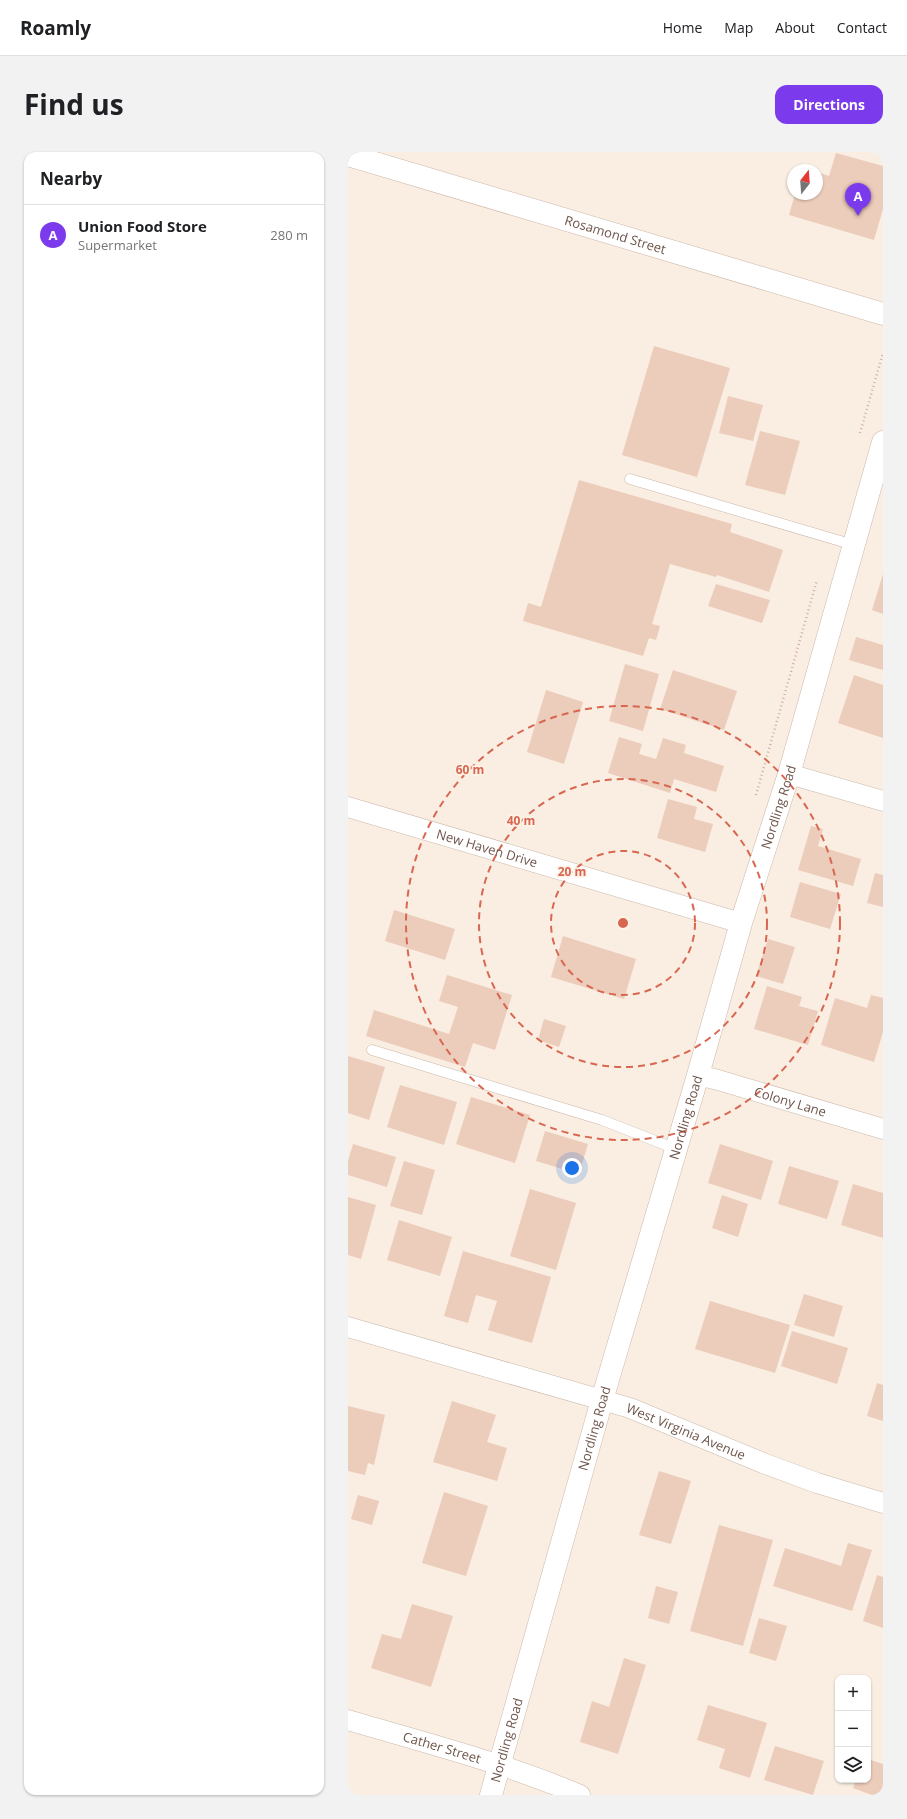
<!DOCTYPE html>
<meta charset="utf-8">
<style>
:root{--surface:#fff;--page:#f2f2f2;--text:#202124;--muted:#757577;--line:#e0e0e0;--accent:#7c3aed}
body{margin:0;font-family:"Open Sans",sans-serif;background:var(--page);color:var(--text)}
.controls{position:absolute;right:12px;bottom:12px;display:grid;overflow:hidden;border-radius:8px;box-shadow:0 1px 3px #0004}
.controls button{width:36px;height:36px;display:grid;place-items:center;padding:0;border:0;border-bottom:1px solid var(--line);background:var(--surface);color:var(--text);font:20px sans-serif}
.compass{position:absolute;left:439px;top:12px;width:36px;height:36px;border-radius:50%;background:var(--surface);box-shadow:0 1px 3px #0004;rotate:17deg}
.you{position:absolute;left:224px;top:1016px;width:14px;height:14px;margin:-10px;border:3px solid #fff;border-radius:50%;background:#1a73e8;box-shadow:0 0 0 6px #1a73e833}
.badge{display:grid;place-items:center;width:26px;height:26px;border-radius:50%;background:var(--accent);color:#fff;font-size:13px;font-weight:700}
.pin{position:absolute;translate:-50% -33px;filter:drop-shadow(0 1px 2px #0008)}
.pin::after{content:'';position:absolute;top:21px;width:14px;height:12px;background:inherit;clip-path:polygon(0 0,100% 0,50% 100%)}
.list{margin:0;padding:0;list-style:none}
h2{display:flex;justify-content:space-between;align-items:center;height:52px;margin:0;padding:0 16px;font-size:17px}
h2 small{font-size:13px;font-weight:400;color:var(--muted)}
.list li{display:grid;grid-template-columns:26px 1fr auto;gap:12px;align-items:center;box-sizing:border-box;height:60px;padding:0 16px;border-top:1px solid var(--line)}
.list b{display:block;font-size:15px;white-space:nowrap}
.list p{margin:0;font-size:13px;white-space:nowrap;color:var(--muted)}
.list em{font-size:13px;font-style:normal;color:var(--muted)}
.icon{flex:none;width:22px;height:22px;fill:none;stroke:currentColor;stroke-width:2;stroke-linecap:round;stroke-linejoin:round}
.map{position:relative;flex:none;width:535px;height:1643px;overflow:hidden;border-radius:12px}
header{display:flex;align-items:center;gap:24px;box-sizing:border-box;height:56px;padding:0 20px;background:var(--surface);border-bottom:1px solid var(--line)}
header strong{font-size:19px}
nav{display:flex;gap:22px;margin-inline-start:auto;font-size:14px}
.intro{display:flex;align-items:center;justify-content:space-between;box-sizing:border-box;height:96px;padding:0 24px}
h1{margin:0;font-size:28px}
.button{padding:10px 18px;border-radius:12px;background:var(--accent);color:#fff;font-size:14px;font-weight:700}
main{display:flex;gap:24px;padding:0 24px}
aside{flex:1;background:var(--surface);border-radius:12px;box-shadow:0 1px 3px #0004}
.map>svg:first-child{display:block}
.building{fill:#ecccbb}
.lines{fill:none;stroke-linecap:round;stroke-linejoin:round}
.lane-casing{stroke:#cbb8ac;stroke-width:11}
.street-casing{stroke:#cbb8ac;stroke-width:21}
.secondary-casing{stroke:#ceb7aa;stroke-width:23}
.path{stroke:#d0af9f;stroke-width:2.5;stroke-dasharray:1 3;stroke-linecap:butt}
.lane{stroke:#fff;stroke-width:10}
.street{stroke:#fff;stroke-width:20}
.secondary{stroke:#fff;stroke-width:22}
.ring{fill:none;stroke:#d96651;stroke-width:2;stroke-dasharray:7 5}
.labels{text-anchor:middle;stroke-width:3.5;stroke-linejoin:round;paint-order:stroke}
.street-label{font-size:13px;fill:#6e554b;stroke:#fdf3e7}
.centre{fill:#d96651;stroke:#fdf3e7;stroke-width:2}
.ring-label{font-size:12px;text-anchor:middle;font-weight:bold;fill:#d96651;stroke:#fdf3e7;stroke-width:3.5;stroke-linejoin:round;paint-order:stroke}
</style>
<header>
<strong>Roamly</strong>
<nav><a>Home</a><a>Map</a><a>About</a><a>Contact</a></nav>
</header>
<div class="intro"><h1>Find us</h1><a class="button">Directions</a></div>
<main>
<aside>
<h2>Nearby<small></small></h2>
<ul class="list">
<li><span class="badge">A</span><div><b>Union Food Store</b><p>Supermarket</p></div><em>280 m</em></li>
</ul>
</aside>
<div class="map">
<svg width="535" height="1643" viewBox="0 0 535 1643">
<rect width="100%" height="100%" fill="#f9eee1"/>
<path class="building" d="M488,1L535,14V57L526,88L441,63L447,42H469V20L481,24Z
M306,194L382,216L349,325L274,303Z
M380,244L415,253L405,289L371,281Z
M412,279L452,289L437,343L397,333Z
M231,328L384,372L382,380L435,398L421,440L369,423L368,425L322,412L304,472L312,474L308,488L301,486L295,504L175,469L180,451L193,455Z
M535,422V462L524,458Z
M368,432L422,448L414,471L360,454Z
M508,485L535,493V518L501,508Z
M277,512L311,522L295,579L261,569Z
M325,518L389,539L376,578L312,557Z
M506,523L535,533V586L490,571Z
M198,538L235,550L216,612L179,600Z
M271,585L294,592L291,602L308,607L315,586L338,593L336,601L376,614L368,640L326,627L322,641L260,621Z
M320,647L349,655L346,667L365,672L357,700L309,686Z
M463,674L475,677L470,694L513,707L505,734L450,718Z
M527,721L535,723V755L519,751Z
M452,730L493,742L482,777L442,765Z
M46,758L107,777L97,808L37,789Z
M215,784L288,807L276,847L203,825Z
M420,787L447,795L435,832L408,824Z
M99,823L164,843L147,898L125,891L117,915L18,884L26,858L101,882L110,855L91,849Z
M419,834L454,845L451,854L470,859L460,893L406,877Z
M523,843L535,846V880L526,910L473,893L487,846L519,856Z
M196,867L218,874L211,895L190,888Z
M0,904L37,915L21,968L0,961Z
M52,933L109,950L96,993L39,975Z
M123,945L182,963L167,1011L108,992Z
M197,979L240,992L231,1022L188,1009Z
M5,992L48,1005L39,1035L0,1023V1009Z
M372,992L425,1009L413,1048L360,1031Z
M56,1009L87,1018L74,1063L42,1054Z
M441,1014L491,1029L479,1067L430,1052Z
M505,1032L535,1041V1086L493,1073Z
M182,1037L228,1051L208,1118L162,1104Z
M374,1043L400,1052L390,1085L364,1076Z
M0,1045L28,1053L13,1107L0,1103Z
M51,1068L104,1085L92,1124L39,1108Z
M115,1099L203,1125L184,1191L140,1178L149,1149L128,1143L120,1171L96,1164Z
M456,1142L495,1154L486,1185L446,1173Z
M362,1149L442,1173L427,1221L347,1197Z
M444,1179L500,1196L489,1232L433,1214Z
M529,1231L535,1233V1269L519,1264Z
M104,1249L148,1263L139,1290L159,1296L149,1329L85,1310Z
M0,1254L37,1263L26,1313L20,1311L17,1323L0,1319Z
M311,1319L343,1329L323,1392L291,1383Z
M96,1340L140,1354L118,1424L74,1411Z
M10,1343L31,1349L24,1373L3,1367Z
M371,1373L425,1388L395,1494L342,1479Z
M500,1391L524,1398L504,1459L425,1434L437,1396L493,1414Z
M529,1423L535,1425V1476L515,1469Z
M308,1434L330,1440L321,1472L300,1466Z
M64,1452L105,1464L83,1535L23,1516L34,1482L53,1487Z
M411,1466L439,1474L428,1509L401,1501Z
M276,1506L298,1513L270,1602L232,1590L244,1549L261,1555Z
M360,1553L419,1571L402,1626L371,1616L377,1597L349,1588Z
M427,1594L476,1609L465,1643L416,1628Z
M520,1607L535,1612V1643H524L505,1636L508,1628H520Z"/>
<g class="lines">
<g class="lane-casing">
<path id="lane" d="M282,327L506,393
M24,898L254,968L328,997"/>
</g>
<g class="street-casing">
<g id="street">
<path d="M441,622L535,649"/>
<path id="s1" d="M0,655L393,771"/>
<path id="s2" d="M350,923L370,928L535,977"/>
<path id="s3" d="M0,1175L282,1256L415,1311L469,1331L535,1351"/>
<path id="s4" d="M0,1568C78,1591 157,1611 232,1643"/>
</g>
</g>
<g class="secondary-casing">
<g id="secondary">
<path id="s5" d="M0,3L535,162"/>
<path id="s6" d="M143,1643L254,1248L350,923L393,771L441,622L535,290"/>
</g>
</g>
<path class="path" d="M512,281L535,201
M408,643L469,428"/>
<use href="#lane" class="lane"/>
<use href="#street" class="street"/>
<use href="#secondary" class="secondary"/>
</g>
<g class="ring">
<circle cx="275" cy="771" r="72"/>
<circle cx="275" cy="771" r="144"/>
<circle cx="275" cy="771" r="217"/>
</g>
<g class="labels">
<g class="street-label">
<text dy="5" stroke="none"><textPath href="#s5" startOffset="279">Rosamond Street</textPath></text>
<text dy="5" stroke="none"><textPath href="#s6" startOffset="1029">Nordling Road</textPath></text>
<text dy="5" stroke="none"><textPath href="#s1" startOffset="145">New Haven Drive</textPath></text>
<text dy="5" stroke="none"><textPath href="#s2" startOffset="96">Colony Lane</textPath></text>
<text dy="5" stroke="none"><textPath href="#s6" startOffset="705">Nordling Road</textPath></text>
<text dy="5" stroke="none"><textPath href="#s6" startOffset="381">Nordling Road</textPath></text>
<text dy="5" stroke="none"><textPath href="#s3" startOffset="354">West Virginia Avenue</textPath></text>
<text dy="5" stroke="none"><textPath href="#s6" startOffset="57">Nordling Road</textPath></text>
<text dy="5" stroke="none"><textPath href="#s4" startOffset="98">Cather Street</textPath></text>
</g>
</g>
<circle cx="275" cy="771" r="6" class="centre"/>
<g class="ring-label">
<text x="122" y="622">60 m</text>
<text x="173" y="673">40 m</text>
<text x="224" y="724">20 m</text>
</g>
</svg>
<div class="controls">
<button>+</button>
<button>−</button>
<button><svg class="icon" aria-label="layers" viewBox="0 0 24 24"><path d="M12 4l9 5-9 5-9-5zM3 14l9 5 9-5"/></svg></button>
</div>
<svg class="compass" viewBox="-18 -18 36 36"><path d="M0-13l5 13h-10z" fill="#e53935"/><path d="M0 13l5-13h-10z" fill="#757577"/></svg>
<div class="you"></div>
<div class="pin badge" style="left:510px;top:64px">A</div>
</div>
</main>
